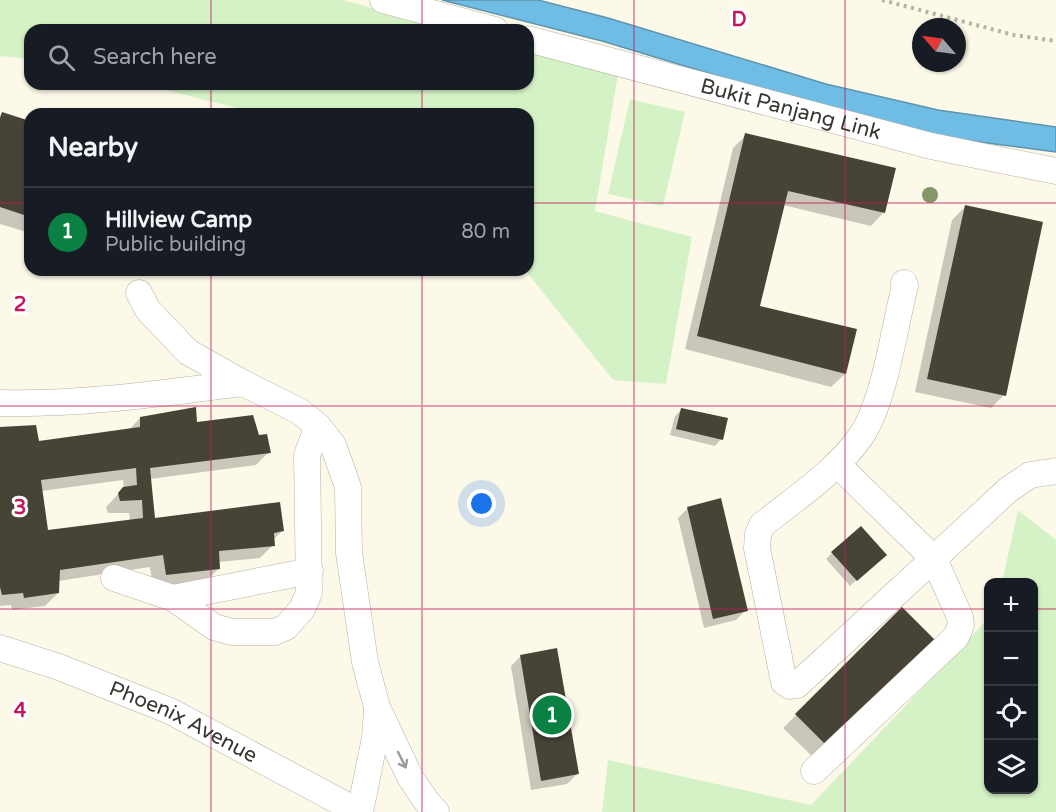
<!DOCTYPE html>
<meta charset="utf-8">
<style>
:root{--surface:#171b24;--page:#20242c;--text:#f1f3f6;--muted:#9ea1a6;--line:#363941;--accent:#0b8043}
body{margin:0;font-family:"Varela Round",sans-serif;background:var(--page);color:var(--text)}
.controls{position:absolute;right:18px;bottom:18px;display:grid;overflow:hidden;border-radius:12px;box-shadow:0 2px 4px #0004}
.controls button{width:54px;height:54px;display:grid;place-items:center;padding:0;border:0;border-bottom:2px solid var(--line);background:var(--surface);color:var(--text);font:30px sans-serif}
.compass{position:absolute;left:912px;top:18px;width:54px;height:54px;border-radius:50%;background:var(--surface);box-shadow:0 2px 4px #0004;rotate:298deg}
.you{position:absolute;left:482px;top:504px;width:21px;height:21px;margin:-15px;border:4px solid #fff;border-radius:50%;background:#1a73e8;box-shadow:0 0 0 9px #1a73e833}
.badge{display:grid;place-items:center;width:39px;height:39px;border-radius:50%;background:var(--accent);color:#fff;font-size:20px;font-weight:700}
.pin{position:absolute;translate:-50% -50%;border:3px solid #fff;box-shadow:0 2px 6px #0006}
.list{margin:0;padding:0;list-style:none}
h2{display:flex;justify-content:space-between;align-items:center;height:78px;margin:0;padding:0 24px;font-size:26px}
h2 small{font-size:20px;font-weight:400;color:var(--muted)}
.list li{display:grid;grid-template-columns:39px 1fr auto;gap:18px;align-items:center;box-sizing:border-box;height:90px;padding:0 24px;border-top:2px solid var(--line)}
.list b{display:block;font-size:22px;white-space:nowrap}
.list p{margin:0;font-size:20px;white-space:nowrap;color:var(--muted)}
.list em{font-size:20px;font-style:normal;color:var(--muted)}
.icon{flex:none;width:33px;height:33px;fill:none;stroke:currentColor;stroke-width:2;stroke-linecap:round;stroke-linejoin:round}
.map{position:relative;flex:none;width:1056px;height:812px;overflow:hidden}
.search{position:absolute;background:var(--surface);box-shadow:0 2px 4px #0004;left:24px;top:24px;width:510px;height:66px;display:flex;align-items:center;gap:15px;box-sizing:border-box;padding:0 21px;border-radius:18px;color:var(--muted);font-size:22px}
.panel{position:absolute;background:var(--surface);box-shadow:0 2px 4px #0004;left:24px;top:108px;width:510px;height:168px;border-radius:18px}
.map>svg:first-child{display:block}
.green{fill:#d5f2c6}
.water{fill:#6fbde4;stroke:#5e94ae;stroke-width:1.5}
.shadow{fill:#0003;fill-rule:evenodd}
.building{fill:#474437;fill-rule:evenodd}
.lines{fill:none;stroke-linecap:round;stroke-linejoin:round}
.minor-casing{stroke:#b5b1a3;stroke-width:27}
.path{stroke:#b5b2a6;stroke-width:4;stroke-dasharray:3 4.5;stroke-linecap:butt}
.minor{stroke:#fff;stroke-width:26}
.tree{fill:#85976a}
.oneway{stroke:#9b9a98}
.grid{fill:none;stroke:#c2185b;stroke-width:1.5;stroke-opacity:0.55}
.labels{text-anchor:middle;stroke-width:6;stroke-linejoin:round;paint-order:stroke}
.street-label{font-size:21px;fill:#373630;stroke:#fff}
.grid-label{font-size:20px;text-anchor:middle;font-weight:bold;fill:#c2185b;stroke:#fff;stroke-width:6;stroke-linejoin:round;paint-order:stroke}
</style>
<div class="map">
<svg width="1056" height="812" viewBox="0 0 1056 812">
<rect width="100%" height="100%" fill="#fdf9e9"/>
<path class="green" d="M0,0H343L454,30H30V59L0,56Z
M528,50L618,74L595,211L692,237L666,384L613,380L525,270H528V114H260L142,84H528Z
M630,99L685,112L663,206L608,194Z
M1018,510L1056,540V812H602L608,760L811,805L988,619V790H1034V582H1002Z"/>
<path class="water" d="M442,0H538L608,18L826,84L938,110L1056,127V152L934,136L820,107L602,41Z"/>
<path class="shadow" d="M2,114L30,122V233L0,224V116Z
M746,135L884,212L871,226L783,205L758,307L845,374L831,387L685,349L733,148Z
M965,207L1004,395L991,408L915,392L952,220Z
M682,409L721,439L715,446L670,435L675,416Z
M140,418L196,424L258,437L269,452L256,465L150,479L154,520L283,530L273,540V545L260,558L218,562L219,568L206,581L153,588L150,567L58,581V593L45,606L12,610L11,605L0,606V429L37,443L129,430ZM123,480L124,488L106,507L108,513H129L130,521L47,532L41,491Z
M688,508L746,610L736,620L704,628L678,518Z
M832,553L878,561L850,586L826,559Z
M902,609L819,763L783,728Z
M521,656L577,774L567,784L531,790L511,666Z"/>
<path class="building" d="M2,112L30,121V217L0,207V118Z
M745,133L896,168L885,213L788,191L760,306L857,329L846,374L697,336Z
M965,205L1043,222L1006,396L927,379Z
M196,407L197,422L253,415L259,435L267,434L271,453L150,468L155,518L280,502L284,531L274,533L275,546L219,551L220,569L166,575L163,555L60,570L59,593L24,598L23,593L2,595L0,587V427L36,425L39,441L140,427V417ZM136,468L137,485L123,487L118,493L120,501L142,500L143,518L48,530L41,480Z
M681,408L728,418L723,440L676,429Z
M721,498L748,611L713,619L687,507Z
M861,526L887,555L857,581L831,552Z
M902,607L940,645L833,752L795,714Z
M557,648L579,774L541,781L520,655Z"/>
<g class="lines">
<g class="minor-casing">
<g id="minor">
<path d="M383,0L495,30"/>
<path id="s1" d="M528,39L931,146L1056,171"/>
<path d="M904,283L905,286C894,328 885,401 861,436C836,472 796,498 762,525L758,534L757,548L784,682L790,686L797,685L1008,490L1030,475L1056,471"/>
<path d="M139,293L148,310L188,352L243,383L299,411L318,426L333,445L348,487L349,553L365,662L377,707L410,777L427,802L436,812"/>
<path d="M0,403C81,405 162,393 243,383"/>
<path d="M114,578L173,598L214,627L232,632H275L286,627L302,609L309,593L307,455L318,426"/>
<path d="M173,598L310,571"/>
<path id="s2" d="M0,648L59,667L170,711L359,812"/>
<path d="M814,771L956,637L961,625L960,617L934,559L837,464"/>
<path d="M360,812L375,738L377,710"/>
</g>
</g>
<path class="path" d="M882,0L1014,35L1056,41"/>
<use href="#minor" class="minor"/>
</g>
<circle class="tree" cx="930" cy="195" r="8"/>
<defs><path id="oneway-shaft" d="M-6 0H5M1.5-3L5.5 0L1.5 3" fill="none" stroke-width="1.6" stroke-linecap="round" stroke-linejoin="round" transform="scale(1.5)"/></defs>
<use class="oneway" href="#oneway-shaft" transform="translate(402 760) rotate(64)"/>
<path class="grid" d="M211,0V30M422,0V30M634,0V812M845,0V812M211,84V114M422,84V114M0,203H30M528,203H1056M211,270V812M422,270V812M0,406H1056M0,609H988M1034,609H1056"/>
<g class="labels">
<g class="street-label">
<text dy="7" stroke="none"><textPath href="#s1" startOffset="272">Bukit Panjang Link</textPath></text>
<text dy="7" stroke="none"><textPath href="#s2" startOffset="198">Phoenix Avenue</textPath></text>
</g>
</g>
<g class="grid-label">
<text x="739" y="26">D</text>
<text x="20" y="311">2</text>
<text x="20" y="514">3</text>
<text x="20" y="717">4</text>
</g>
</svg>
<div class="controls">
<button>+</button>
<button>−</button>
<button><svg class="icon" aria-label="locate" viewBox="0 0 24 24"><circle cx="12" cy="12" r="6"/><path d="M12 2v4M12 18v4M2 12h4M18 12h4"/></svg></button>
<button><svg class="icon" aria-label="layers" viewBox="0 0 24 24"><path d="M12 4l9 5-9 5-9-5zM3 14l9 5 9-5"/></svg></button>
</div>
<svg class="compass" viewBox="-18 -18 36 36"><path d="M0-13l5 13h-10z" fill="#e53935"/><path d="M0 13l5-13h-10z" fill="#9ea1a6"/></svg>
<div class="you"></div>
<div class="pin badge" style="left:552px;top:715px">1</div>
<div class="search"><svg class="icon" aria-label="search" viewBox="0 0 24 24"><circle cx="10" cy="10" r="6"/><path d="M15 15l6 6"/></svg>Search here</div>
<section class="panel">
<h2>Nearby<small></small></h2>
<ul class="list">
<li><span class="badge">1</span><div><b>Hillview Camp</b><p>Public building</p></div><em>80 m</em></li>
</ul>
</section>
</div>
